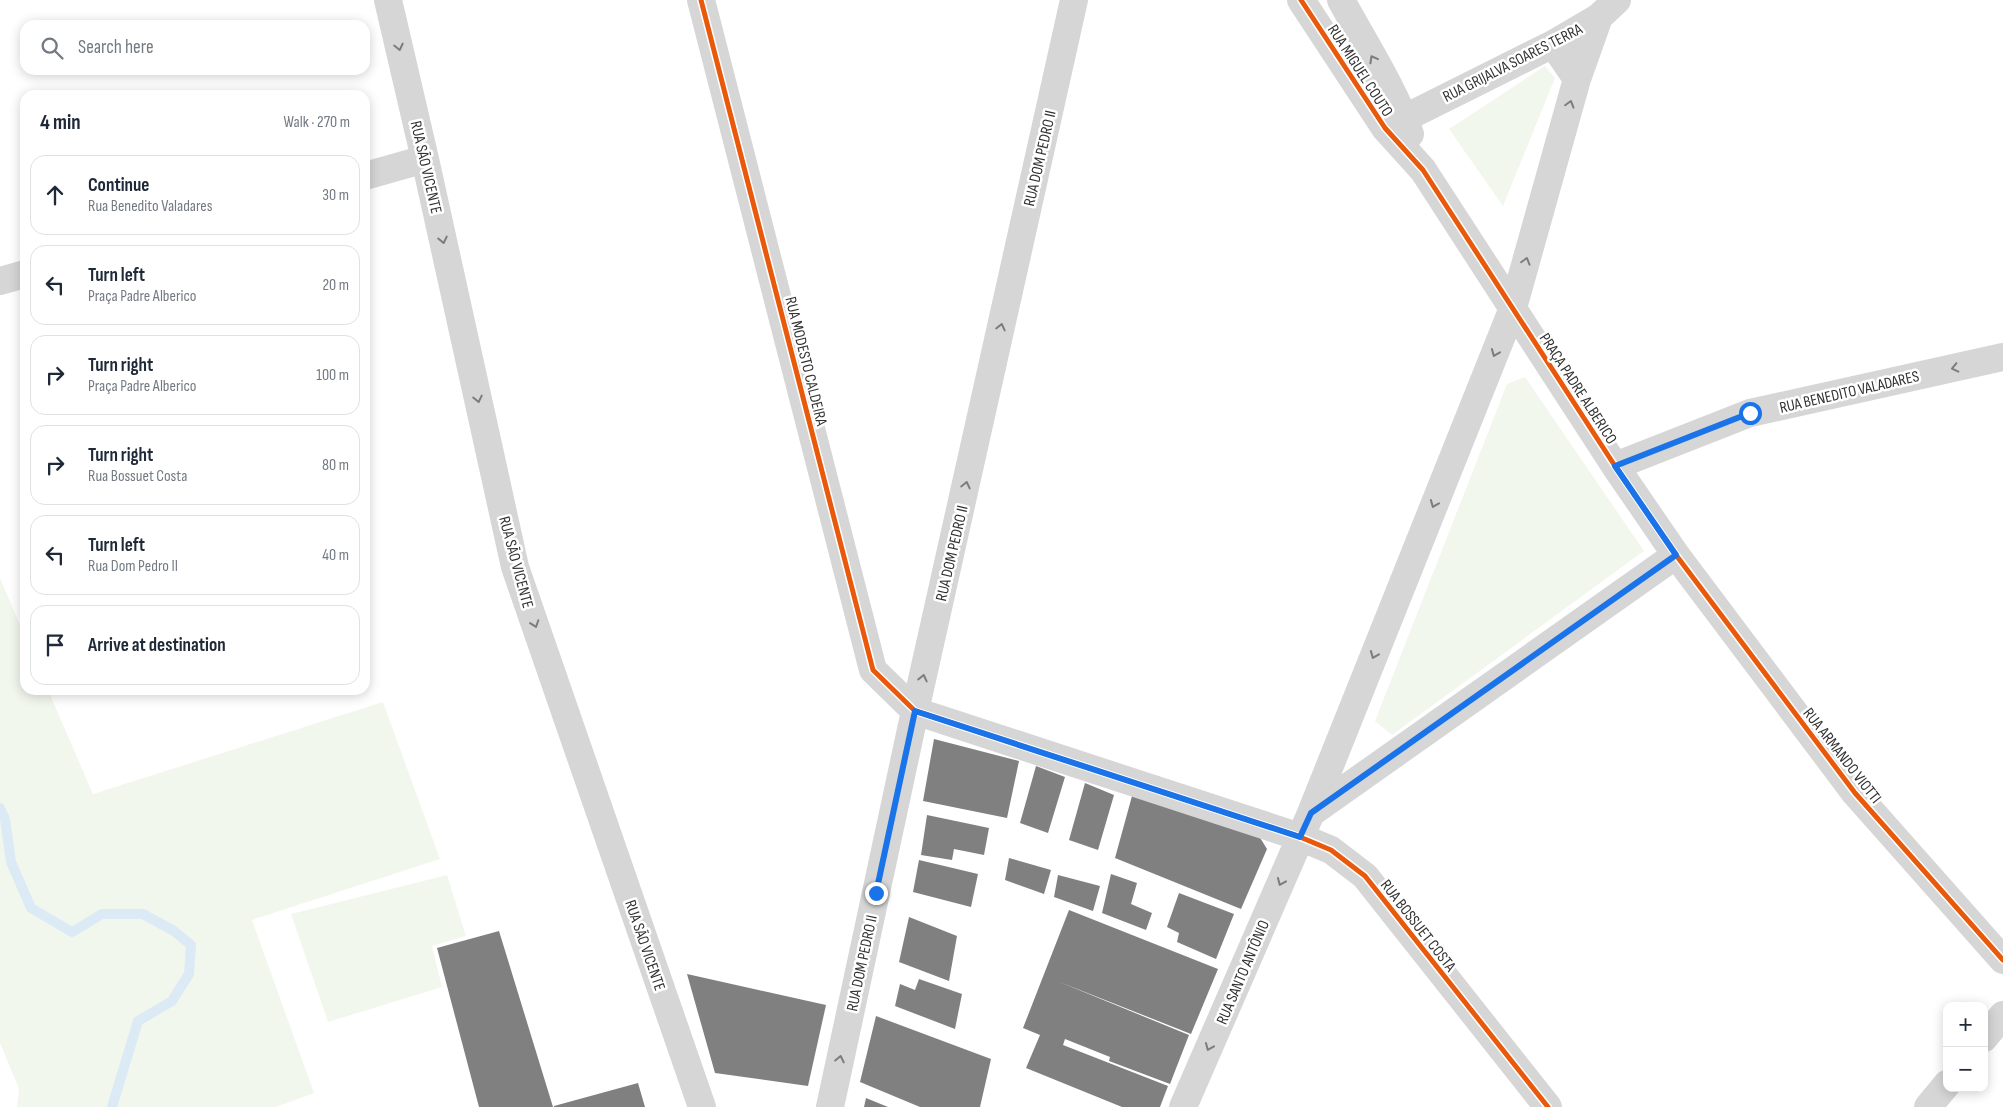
<!DOCTYPE html>
<meta charset="utf-8">
<style>
:root{--surface:#fff;--page:#f2f2f3;--text:#1f2937;--muted:#747a83;--line:#e0e1e3}
body{margin:0;font-family:"Sofia Sans Condensed",sans-serif;background:var(--page);color:var(--text)}
.controls{position:absolute;right:15px;bottom:15px;display:grid;overflow:hidden;border-radius:10px;box-shadow:0 2px 12px #0003}
.controls button{width:45px;height:45px;display:grid;place-items:center;padding:0;border:0;border-bottom:1px solid var(--line);background:var(--surface);color:var(--text);font:25px sans-serif}
.stop{position:absolute;width:15px;height:15px;margin:-11px;border:4px solid #1a73e8;border-radius:50%;background:#fff}
.stop.end{background:#1a73e8;border-color:#fff;box-shadow:0 1px 5px #0008}
.list{margin:0;padding:0;list-style:none}
h2{display:flex;justify-content:space-between;align-items:center;height:65px;margin:0;padding:0 20px;font-size:21px}
h2 small{font-size:16px;font-weight:400;color:var(--muted)}
.list li{display:grid;grid-template-columns:32px 1fr auto;gap:15px;align-items:center;box-sizing:border-box;height:80px;margin:0 10px 10px;padding:0 10px;border:1px solid var(--line);border-radius:15px}
.list b{display:block;font-size:19px;white-space:nowrap}
.list p{margin:0;font-size:16px;white-space:nowrap;color:var(--muted)}
.list em{font-size:16px;font-style:normal;color:var(--muted)}
.icon{flex:none;width:28px;height:28px;fill:none;stroke:currentColor;stroke-width:2;stroke-linecap:round;stroke-linejoin:round}
.map{position:relative;flex:none;width:2003px;height:1107px;overflow:hidden}
.search{position:absolute;background:var(--surface);box-shadow:0 2px 12px #0003;left:20px;top:20px;width:350px;height:55px;display:flex;align-items:center;gap:12px;box-sizing:border-box;padding:0 18px;border-radius:15px;color:var(--muted);font-size:19px}
.panel{position:absolute;background:var(--surface);box-shadow:0 2px 12px #0003;left:20px;top:90px;width:350px;height:605px;border-radius:15px}
.map>svg:first-child{display:block}
.green{fill:#f2f7ee}
.lines{fill:none;stroke-linecap:round;stroke-linejoin:round}
.stream{stroke:#dbeaf4;stroke-width:10}
.building{fill:#808080}
.street{stroke:#d6d6d6;stroke-width:28}
.cycleway-casing{stroke:#fff;stroke-width:8}
.cycleway{stroke:#e8590c;stroke-width:5}
.oneway{stroke:#7c7c7c}
.route{stroke:#1a73e8;stroke-width:6}
.labels{text-anchor:middle;stroke-width:5;stroke-linejoin:round;paint-order:stroke}
.street-label{font-size:16px;fill:#323232;stroke:#fff}
</style>
<div class="map">
<svg width="2003" height="1107" viewBox="0 0 2003 1107">
<rect width="100%" height="100%" fill="#fff"/>
<path class="green" d="M1545,66L1555,78L1503,206L1449,129Z
M1525,377L1644,551L1392,735L1375,721L1507,384Z
M0,578L25,637V690H48L93,794L383,702L440,859L252,920L314,1093L276,1107H17L19,1089L0,1043Z
M447,875L466,936L432,946L442,987L328,1022L291,914Z"/>
<g class="lines">
<path class="stream" d="M0,808L5,819L11,862L31,908L72,932L102,914H143L174,931L191,945L189,974L172,1001L138,1021L112,1107"/>
</g>
<path class="building" d="M934,739L1019,761L1007,818L923,801Z
M1036,766L1065,777L1048,833L1020,823Z
M1085,783L1114,795L1098,850L1069,840Z
M1132,796L1259,836L1267,849L1241,909L1115,858Z
M927,815L989,828L984,855L954,849L952,860L921,855Z
M1009,858L1051,870L1044,894L1005,880Z
M919,860L978,874L971,907L913,892Z
M1111,874L1137,883L1131,904L1152,913L1146,930L1102,913Z
M1058,875L1100,886L1093,911L1054,897Z
M1179,893L1234,914L1216,959L1177,942L1179,933L1167,927Z
M1069,910L1218,969L1191,1034L1057,981L1189,1035L1170,1084L1109,1061L1110,1057L1065,1039L1063,1045L1168,1086L1160,1107H1122L1026,1068L1040,1035L1023,1028Z
M909,917L957,936L949,981L899,962Z
M499,931L553,1107H479L437,948Z
M687,974L826,1005L808,1086L715,1073Z
M919,979L962,994L955,1029L895,1006L900,984L915,990Z
M876,1016L991,1059L980,1107H920L860,1082Z
M638,1083L645,1107H554V1106Z
M866,1098L888,1107H864Z"/>
<g class="lines">
<path class="street" d="M388,0L425,159L515,567L702,1107
M701,0L873,670L915,711L1300,837L1331,850L1365,876L1548,1107
M1301,0L1385,128L1423,170L1615,466L1676,555L1855,793L2003,960
M1341,0C1365,44 1393,87 1410,134
M1577,79L1599,17
M1385,128L1553,44L1599,17L1617,0
M365,176L425,159
M0,281L25,274
M1615,466L1750,413L2003,357
M1311,813L1676,555
M1984,1038L2003,1015
M830,1107L915,711L1074,0
M1183,1107L1311,813L1513,308L1577,79L1553,44
M1928,1107L1947,1084"/>
<g class="cycleway-casing">
<path id="cycleway" d="M701,0L873,670L915,711L1300,837L1331,850L1365,876L1548,1107
M1301,0L1385,128L1423,170L1615,466L1676,555L1855,793L2003,960"/>
</g>
<use href="#cycleway" class="cycleway"/>
</g>
<defs><path id="oneway-chevron" d="M-2-3.5L2.5 0L-2 3.5" fill="none" stroke-width="1.6" stroke-linecap="round" stroke-linejoin="round" transform="scale(1.25)"/></defs>
<g class="oneway">
<use href="#oneway-chevron" transform="translate(399 47) rotate(77)"/>
<use href="#oneway-chevron" transform="translate(1373 59) rotate(-119)"/>
<use href="#oneway-chevron" transform="translate(1570 104) rotate(-74)"/>
<use href="#oneway-chevron" transform="translate(443 240) rotate(78)"/>
<use href="#oneway-chevron" transform="translate(1526 261) rotate(-74)"/>
<use href="#oneway-chevron" transform="translate(1001 327) rotate(-77)"/>
<use href="#oneway-chevron" transform="translate(1495 353) rotate(112)"/>
<use href="#oneway-chevron" transform="translate(1955 368) rotate(167)"/>
<use href="#oneway-chevron" transform="translate(478 399) rotate(78)"/>
<use href="#oneway-chevron" transform="translate(966 485) rotate(-77)"/>
<use href="#oneway-chevron" transform="translate(1434 504) rotate(112)"/>
<use href="#oneway-chevron" transform="translate(535 624) rotate(71)"/>
<use href="#oneway-chevron" transform="translate(1374 655) rotate(112)"/>
<use href="#oneway-chevron" transform="translate(923 678) rotate(-77)"/>
<use href="#oneway-chevron" transform="translate(1281 882) rotate(113)"/>
<use href="#oneway-chevron" transform="translate(1209 1047) rotate(113)"/>
<use href="#oneway-chevron" transform="translate(840 1059) rotate(-78)"/>
</g>
<g class="lines">
<path class="route" d="M876,893L915,711L1300,837L1311,813L1676,555L1615,466L1750,413"/>
</g>
<g class="labels">
<g class="street-label">
<text transform="translate(1512 62) rotate(-27)" y="6">RUA GRIJALVA SOARES TERRA</text>
<text transform="translate(1361 70) rotate(57)" y="6">RUA MIGUEL COUTO</text>
<text transform="translate(1039 158) rotate(-77)" y="6">RUA DOM PEDRO II</text>
<text transform="translate(427 167) rotate(77)" y="6">RUA SÃO VICENTE</text>
<text transform="translate(807 361) rotate(76)" y="6">RUA MODESTO CALDEIRA</text>
<text transform="translate(1579 388) rotate(57)" y="6">PRAÇA PADRE ALBERICO</text>
<text transform="translate(1849 391) rotate(-13)" y="6">RUA BENEDITO VALADARES</text>
<text transform="translate(951 553) rotate(-77)" y="6">RUA DOM PEDRO II</text>
<text transform="translate(517 562) rotate(75)" y="6">RUA SÃO VICENTE</text>
<text transform="translate(1843 755) rotate(52)" y="6">RUA ARMANDO VIOTTI</text>
<text transform="translate(1419 925) rotate(52)" y="6">RUA BOSSUET COSTA</text>
<text transform="translate(646 945) rotate(71)" y="6">RUA SÃO VICENTE</text>
<text transform="translate(861 963) rotate(-78)" y="6">RUA DOM PEDRO II</text>
<text transform="translate(1242 972) rotate(-67)" y="6">RUA SANTO ANTÔNIO</text>
</g>
</g>
</svg>
<div class="controls">
<button>+</button>
<button>−</button>
</div>
<div class="stop" style="left:1750px;top:413px"></div>
<div class="stop end" style="left:876px;top:893px"></div>
<div class="search"><svg class="icon" aria-label="search" viewBox="0 0 24 24"><circle cx="10" cy="10" r="6"/><path d="M15 15l6 6"/></svg>Search here</div>
<section class="panel">
<h2>4 min<small>Walk · 270 m</small></h2>
<ul class="list">
<li><svg class="icon" aria-label="ahead" viewBox="0 0 24 24"><path d="M12 20V5M6 11l6-6 6 6"/></svg><div><b>Continue</b><p>Rua Benedito Valadares</p></div><em>30 m</em></li>
<li><svg class="icon" aria-label="left" viewBox="0 0 24 24"><path d="M17 20v-9H6M10 6l-5 5 5 5"/></svg><div><b>Turn left</b><p>Praça Padre Alberico</p></div><em>20 m</em></li>
<li><svg class="icon" aria-label="right" viewBox="0 0 24 24"><path d="M7 20v-9h11M14 6l5 5-5 5"/></svg><div><b>Turn right</b><p>Praça Padre Alberico</p></div><em>100 m</em></li>
<li><svg class="icon" aria-label="right" viewBox="0 0 24 24"><path d="M7 20v-9h11M14 6l5 5-5 5"/></svg><div><b>Turn right</b><p>Rua Bossuet Costa</p></div><em>80 m</em></li>
<li><svg class="icon" aria-label="left" viewBox="0 0 24 24"><path d="M17 20v-9H6M10 6l-5 5 5 5"/></svg><div><b>Turn left</b><p>Rua Dom Pedro II</p></div><em>40 m</em></li>
<li><svg class="icon" aria-label="arrive" viewBox="0 0 24 24"><path d="M6 21V4h12l-3 4 3 4H6"/></svg><div><b>Arrive at destination</b></div></li>
</ul>
</section>
</div>
